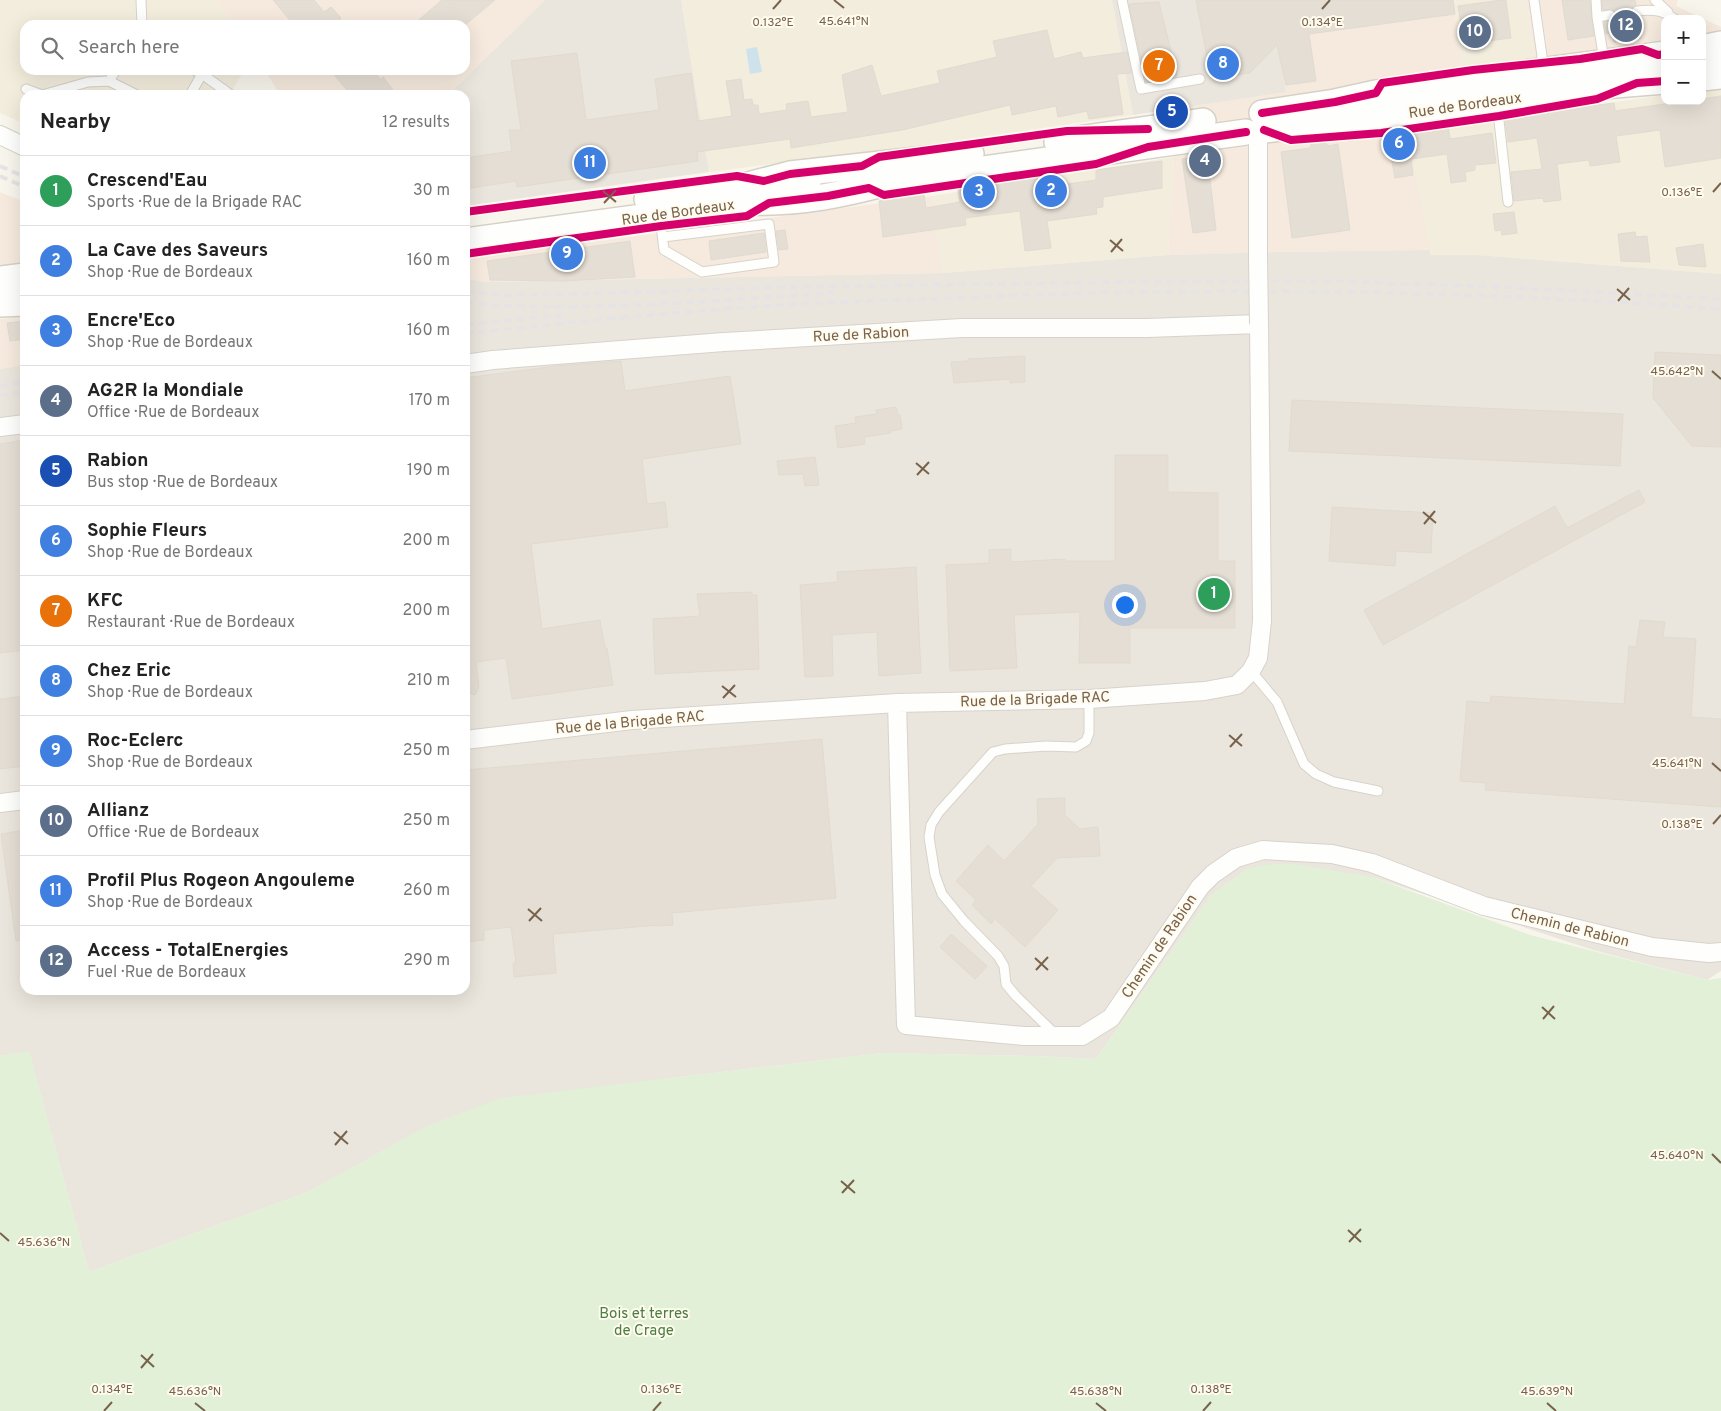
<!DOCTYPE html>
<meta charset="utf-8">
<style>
:root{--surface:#fff;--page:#f6f6f6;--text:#222;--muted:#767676;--line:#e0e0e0;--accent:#1a73e8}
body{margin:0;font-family:Overpass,sans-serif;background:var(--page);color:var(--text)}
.controls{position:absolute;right:15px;top:15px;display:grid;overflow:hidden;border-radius:10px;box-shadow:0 5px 20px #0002}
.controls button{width:45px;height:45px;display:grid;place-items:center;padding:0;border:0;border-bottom:1px solid var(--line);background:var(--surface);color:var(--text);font:25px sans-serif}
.you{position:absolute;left:1124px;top:604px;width:18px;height:18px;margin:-12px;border:4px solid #fff;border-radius:50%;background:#1a73e8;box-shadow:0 0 0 8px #1a73e833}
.badge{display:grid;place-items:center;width:32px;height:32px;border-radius:50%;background:var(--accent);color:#fff;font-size:16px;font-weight:700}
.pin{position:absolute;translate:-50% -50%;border:2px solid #fff;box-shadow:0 1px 5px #0006}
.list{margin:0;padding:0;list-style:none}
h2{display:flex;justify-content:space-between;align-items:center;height:65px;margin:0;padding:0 20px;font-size:21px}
h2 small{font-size:16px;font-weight:400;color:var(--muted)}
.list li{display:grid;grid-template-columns:32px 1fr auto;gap:15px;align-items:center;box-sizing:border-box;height:70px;padding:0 20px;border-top:1px solid var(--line)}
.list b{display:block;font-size:19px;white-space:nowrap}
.list p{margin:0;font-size:16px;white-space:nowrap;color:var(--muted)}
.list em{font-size:16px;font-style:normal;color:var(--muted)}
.icon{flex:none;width:28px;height:28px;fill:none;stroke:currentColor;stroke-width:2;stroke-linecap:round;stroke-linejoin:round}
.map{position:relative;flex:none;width:1721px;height:1411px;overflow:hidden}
.search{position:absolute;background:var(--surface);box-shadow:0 5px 20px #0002;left:20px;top:20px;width:450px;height:55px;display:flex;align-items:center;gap:12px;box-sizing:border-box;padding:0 18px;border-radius:15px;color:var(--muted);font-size:19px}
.panel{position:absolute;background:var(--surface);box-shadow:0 5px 20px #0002;left:20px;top:90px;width:450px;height:905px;border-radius:15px}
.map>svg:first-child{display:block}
.residential{fill:#f3eddd}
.commercial{fill:#f6eade}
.industrial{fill:#ebe6dd}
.green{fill:#e1f0d7}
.water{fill:#cde2ea}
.building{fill:#e5ded4;stroke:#e1dacf}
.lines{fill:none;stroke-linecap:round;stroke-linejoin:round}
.lane-casing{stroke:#d7d2cb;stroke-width:11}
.street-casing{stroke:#d7d2cb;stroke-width:20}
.secondary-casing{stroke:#d6d1c7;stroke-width:28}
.lane{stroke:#fefefc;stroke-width:9}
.street{stroke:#fefefc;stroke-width:18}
.secondary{stroke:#fefefc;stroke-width:25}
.rail{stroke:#e6e3e5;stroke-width:4;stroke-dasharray:8 5;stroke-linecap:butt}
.street-bridge-casing{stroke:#d7d2cb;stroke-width:20;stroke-linecap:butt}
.street-bridge{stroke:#fefefc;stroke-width:18}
.cycleway-casing{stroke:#fffbef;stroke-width:11}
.cycleway{stroke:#d6006c;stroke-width:8}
.ticks{fill:none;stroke:#78624b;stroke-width:2}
.labels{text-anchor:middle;stroke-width:4;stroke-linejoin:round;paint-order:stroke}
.street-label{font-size:15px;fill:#78624b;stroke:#fffbef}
.park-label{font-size:15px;fill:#4b7e42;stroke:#fffbef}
.ticks-label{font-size:12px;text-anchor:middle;fill:#78624b;stroke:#fffbef;stroke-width:4;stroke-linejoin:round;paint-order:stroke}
</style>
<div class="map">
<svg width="1721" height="1411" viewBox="0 0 1721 1411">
<rect width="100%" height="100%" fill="#f8f5ed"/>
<path class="residential" d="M0,0H217L235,25H25V70H244L230,95H25V124L0,113Z
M681,0H1112L1133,115L931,144L709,172Z
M1452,0H1527L1534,59L1461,68Z
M1721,87V274L1477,255H1430L1408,132L1665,95V101H1702V90Z
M1174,157L1168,255L943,273L932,196Z"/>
<path class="commercial" d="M217,0H545L448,95H280L265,70H465V25H235Z
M1273,0H1452L1469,123L1408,132L1430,250L1280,252L1168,255L1174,157L1179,108L1286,91Z
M1527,0H1678L1676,6L1721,27V32L1702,34V19H1665V40L1534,59Z
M0,192L25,202V280L0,282Z
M932,196L943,273L487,282L465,279V259Z
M25,316V365L0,369V319Z"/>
<path class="industrial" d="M545,0H681L709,172L465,206V95H448Z
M1112,0H1273L1286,92L1133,115Z
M1430,250V255H1477L1721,274V971L1707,980L1593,950L1372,877L1212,894L1096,1059L1033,1056L882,1053L663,1079L428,1126L308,1192L89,1272L29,1052L0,1056V369L25,365V990H465V279L487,282L943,273L1168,255L1280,252Z"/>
<path class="green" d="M1273,864H1295L1372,877L1530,935L1707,980L1721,978V1411H0V1056L29,1051L89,1272L308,1192L427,1126L501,1098L882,1053L1033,1056L1096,1059L1212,894L1248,868Z"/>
<path class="water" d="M757,47L762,72L750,74L746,49Z"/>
<path class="building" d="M273,0H314L324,12L331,7L341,18L335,25H294Z
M442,0H495L465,25H413Z
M1196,0H1453L1455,14L1309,34L1316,81L1286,85L1277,45L1250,73L1211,78Z
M1501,0H1506L1511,38L1464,44L1458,6Z
M1562,0H1590L1594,36L1568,40Z
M1602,0H1635L1636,5L1632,8L1631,12L1634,16L1638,17L1641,38L1614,42L1613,32L1606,34L1604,22L1613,20L1616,14L1612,9L1603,10Z
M1159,2L1177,76L1146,82L1129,4Z
M1047,30L1054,59L1081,52L1083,58L1127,52L1131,73L1117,74L1123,114L1089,119L1087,111L1058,117L1056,106L1012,115L1010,105L902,130L791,148L790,139L697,152L698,161L517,187L516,181L465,189V158L512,151L509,130H521L511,61L577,53L586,120L659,110L655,79L691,73L698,121L732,116L726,81L741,79L744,100L752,99L753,105H758L759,114L787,110L786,104L808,101L811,117L848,112L842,75L872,65L881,96L940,83L937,71L997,57L993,41Z
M330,70H373L381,80L383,77L397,95H351Z
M1721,96V158L1665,167L1660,130L1616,136L1620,162L1590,166L1589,160L1557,164L1561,200L1544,202L1543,198L1514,201L1511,172L1542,169L1537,138L1508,142L1505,117L1614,103L1615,111L1686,101H1702V99Z
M1448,125L1450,139L1492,133L1496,163L1475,165V170L1465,172L1466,181L1451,183L1447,154L1411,159L1413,175L1395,178L1387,134Z
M1324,142L1329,146L1338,144L1350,230L1292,238L1281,152L1310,148L1312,143Z
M1207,155L1216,230L1193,233L1182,159Z
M1162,161V188L1103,197V207L1096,208L1097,214L1047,221L1051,248L1025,251L1020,211L965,218L966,225L883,237L879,201L924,194L926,208L960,202L958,189L1040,178L1041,186L1067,182L1068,184L1096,180V170Z
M1514,212L1517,233L1502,235L1501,230L1495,231L1493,214Z
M785,230L788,249L779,250L776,231Z
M1635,232L1636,237L1647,236L1650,262L1621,261L1618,234Z
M764,233L766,252L711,260L709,241Z
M630,241L635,277L563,281L490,280L487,261Z
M1703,244L1706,267L1679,265L1676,248Z
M25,321V339L10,341L7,323Z
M1655,352L1721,355V447L1692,446L1653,398Z
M1025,356V382L1010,383V379L954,383L951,362L968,361V359Z
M621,361L625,391L730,376L741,444L642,459L647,504L665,502L668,527L531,544L542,629L600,620L605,648H607L613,685L512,699L506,658L476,662L479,687L475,695L465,691V378L556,366Z
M1292,400L1623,414L1620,466L1289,451Z
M896,407L898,415H900L902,429L890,431L891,433L864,437L865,444L838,448L835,426L856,423L855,417L877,414L876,410Z
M25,440V650L0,653V444Z
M1115,455H1168V492L1218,493V561H1235V628H1130V663H1079L1080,612L1014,615L1017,668L950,671L946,565L989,563V550L1011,549V562L1065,559V561H1115Z
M815,457L819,485L805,486L803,474L779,475L777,461Z
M1639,490L1645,502L1383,645L1364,610L1555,506L1567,528Z
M1332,507L1433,513L1431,553L1396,551L1395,566L1329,561Z
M916,567L921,673L879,676L877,632L832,635L833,676L805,677L800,585L838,582L837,572Z
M752,592V595H757L759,669L655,674L653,619L700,616L697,594Z
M1640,620L1665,622L1663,637L1696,639L1691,717L1721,719V807L1485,790L1486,783L1460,781L1467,701L1490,703L1491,696L1624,704L1629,646L1636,647Z
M25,696V766L0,769V699Z
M822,739L836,898L672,913L673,925L659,926V925L553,934L556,973L514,977L513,963H516L511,927L484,930V940L465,942V822L468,821L465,770Z
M1065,798V815L1080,829L1098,827L1100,856L1057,858L1031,886L1058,910L1025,947L995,919L991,924L972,905L976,900L956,881L988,845L1004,861L1038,824L1037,799Z
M25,830V940L16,941L1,834Z
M951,934L987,966L975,979L940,947Z"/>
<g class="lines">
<g class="lane-casing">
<path id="lane" d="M141,0L142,25
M1122,0L1141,89L1200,79
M1534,0L1542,56L1539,69
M1596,0L1597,17
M1655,0L1668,12
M1637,11C1652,9 1662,10 1675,19
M1604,60L1597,17L1610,15
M1702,64L1721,60
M1625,72L1665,68
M202,74L231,95
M109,81L137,95
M26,89L42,95L88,82L109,81L116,70
M190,95L202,74L194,70
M1497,103L1508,202
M777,189L816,183
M660,217L664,250L702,272L774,262L769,224L663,237
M8,292L25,290
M1251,671L1277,702L1304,764L1316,774L1334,782L1378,791
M1056,1035L1016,996L1006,984L1004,966L998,956L964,921L942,894L935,875L929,837L931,825L939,812L993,752L1005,749L1046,746L1076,747L1086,741L1089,733V699"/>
</g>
<g class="street-casing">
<path id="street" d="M0,135L25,147
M1258,256V134
M465,364L493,360L724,342L962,328H1147L1259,324L1262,621L1258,658L1251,671L1237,685L1205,691L1089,699L897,703L632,720L465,740
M0,427L25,424
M897,703L906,1025L1024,1036H1082L1111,1018L1200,887L1213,874L1236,858L1263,850L1332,854L1372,863L1484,906L1652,947L1709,953L1721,952
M0,803L25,800"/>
</g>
<g class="secondary-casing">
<path id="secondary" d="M1702,48L1721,44
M1702,78L1721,76
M1262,113L1335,102L1376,93L1665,54
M1264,130L1379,117L1615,85L1665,81
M1057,142L1203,121
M647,199L744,186L790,174L971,154
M465,241L753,202C799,204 846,194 890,182L1246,132
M0,279L25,276
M0,304L25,303"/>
</g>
<use href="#lane" class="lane"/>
<use href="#street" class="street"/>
<use href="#secondary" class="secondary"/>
<path class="rail" d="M0,166L25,177
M0,176L25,187
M465,292L508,295L584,294L785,287L1134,282L1330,281L1504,287L1721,299
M465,303C588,313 711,300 834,293
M465,325L569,314
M465,334C576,321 688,311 799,304C851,301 904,300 957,298C1211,286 1467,290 1721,309
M0,386L25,382
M0,395L25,392"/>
<g class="street-bridge-casing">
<path id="street-bridge" d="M1258,256L1259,324"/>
</g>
<use href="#street-bridge" class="street-bridge"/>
<g class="cycleway-casing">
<path id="cycleway" d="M1262,113L1335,102L1376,93L1382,83L1473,70L1580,59L1642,49L1658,55L1665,54
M1264,130L1291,140L1381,133L1499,116L1597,99L1637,83L1665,81
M465,212L737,176L764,181L790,174L862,166L879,157L1067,131L1148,129
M465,254L661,226L747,216L769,203L828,196L869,188L884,195L1096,164L1148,147L1246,132"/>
</g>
<use href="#cycleway" class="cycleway"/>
</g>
<path class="ticks" d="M834,0L844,8M773,9L781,0M1322,9L1330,0M603,191L616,202M1713,192L1721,183M604,203L616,190M1110,240L1123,251M1111,252L1122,239M1617,289L1630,300M1618,301L1629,288M1712,371L1721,379M916,463L929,474M917,475L929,462M1423,512L1436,523M1424,524L1435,511M722,686L736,697M723,698L735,685M1229,735L1242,746M1230,747L1242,734M1712,763L1721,771M1713,824L1721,815M528,909L542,921M529,921L541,908M1035,958L1048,970M1036,970L1048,957M1542,1007L1555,1019M1543,1019L1554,1006M334,1132L348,1144M335,1145L347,1131M1712,1154L1721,1163M841,1181L855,1193M842,1193L854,1180M1348,1230L1361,1242M0,1233L9,1241M1349,1242L1361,1229M141,1355L154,1367M141,1368L153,1354M195,1403L205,1411M1096,1403L1106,1411M1547,1403L1556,1411M104,1411L112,1402M653,1411L661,1402M1203,1411L1211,1402"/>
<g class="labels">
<g class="street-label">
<text transform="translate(1465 105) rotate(-8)" y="5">Rue de Bordeaux</text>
<text transform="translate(678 212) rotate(-8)" y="5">Rue de Bordeaux</text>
<text transform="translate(861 334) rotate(-3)" y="5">Rue de Rabion</text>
<text transform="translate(1035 699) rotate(-2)" y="5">Rue de la Brigade RAC</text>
<text transform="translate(630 722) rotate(-5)" y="5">Rue de la Brigade RAC</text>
<text transform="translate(1570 927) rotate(14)" y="5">Chemin de Rabion</text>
<text transform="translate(1159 946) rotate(-56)" y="5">Chemin de Rabion</text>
</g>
<g class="park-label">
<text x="644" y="1318">Bois et terres<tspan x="644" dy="17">de Crage</tspan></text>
</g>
</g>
<g class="ticks-label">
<text x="844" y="25">45.641°N</text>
<text x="773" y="26">0.132°E</text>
<text x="1322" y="26">0.134°E</text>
<text x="1682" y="196">0.136°E</text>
<text x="1677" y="375">45.642°N</text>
<text x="1677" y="767">45.641°N</text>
<text x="1682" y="828">0.138°E</text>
<text x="1677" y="1159">45.640°N</text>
<text x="44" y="1246">45.636°N</text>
<text x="112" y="1393">0.134°E</text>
<text x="661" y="1393">0.136°E</text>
<text x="1211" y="1393">0.138°E</text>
<text x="195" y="1395">45.636°N</text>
<text x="1096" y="1395">45.638°N</text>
<text x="1547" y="1395">45.639°N</text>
</g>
</svg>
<div class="controls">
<button>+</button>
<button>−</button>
</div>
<div class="you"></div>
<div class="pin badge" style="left:1214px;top:594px;background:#2e9e5b">1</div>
<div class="pin badge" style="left:1051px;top:191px;background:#3f7fe0">2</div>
<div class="pin badge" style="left:979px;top:192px;background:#3f7fe0">3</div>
<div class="pin badge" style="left:1205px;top:161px;background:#5c6f8a">4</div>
<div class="pin badge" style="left:1172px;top:112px;background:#1a4fb4">5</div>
<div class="pin badge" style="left:1399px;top:144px;background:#3f7fe0">6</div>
<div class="pin badge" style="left:1159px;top:66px;background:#e8710a">7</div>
<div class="pin badge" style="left:1223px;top:64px;background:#3f7fe0">8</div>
<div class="pin badge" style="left:567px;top:254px;background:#3f7fe0">9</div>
<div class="pin badge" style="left:1475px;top:32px;background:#5c6f8a">10</div>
<div class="pin badge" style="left:590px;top:163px;background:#3f7fe0">11</div>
<div class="pin badge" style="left:1626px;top:26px;background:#5c6f8a">12</div>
<div class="search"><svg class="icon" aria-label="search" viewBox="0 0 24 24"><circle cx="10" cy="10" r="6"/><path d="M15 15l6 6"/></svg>Search here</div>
<section class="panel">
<h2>Nearby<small>12 results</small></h2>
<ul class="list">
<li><span class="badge" style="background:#2e9e5b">1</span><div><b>Crescend'Eau</b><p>Sports · Rue de la Brigade RAC</p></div><em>30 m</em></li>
<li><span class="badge" style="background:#3f7fe0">2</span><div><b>La Cave des Saveurs</b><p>Shop · Rue de Bordeaux</p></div><em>160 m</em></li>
<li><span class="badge" style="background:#3f7fe0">3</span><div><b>Encre'Eco</b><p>Shop · Rue de Bordeaux</p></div><em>160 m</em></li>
<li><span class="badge" style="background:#5c6f8a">4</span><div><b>AG2R la Mondiale</b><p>Office · Rue de Bordeaux</p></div><em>170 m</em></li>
<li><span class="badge" style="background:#1a4fb4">5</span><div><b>Rabion</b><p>Bus stop · Rue de Bordeaux</p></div><em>190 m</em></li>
<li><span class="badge" style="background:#3f7fe0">6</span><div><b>Sophie Fleurs</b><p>Shop · Rue de Bordeaux</p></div><em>200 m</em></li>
<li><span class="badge" style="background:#e8710a">7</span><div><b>KFC</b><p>Restaurant · Rue de Bordeaux</p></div><em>200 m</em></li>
<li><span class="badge" style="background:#3f7fe0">8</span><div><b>Chez Eric</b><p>Shop · Rue de Bordeaux</p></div><em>210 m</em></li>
<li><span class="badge" style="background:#3f7fe0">9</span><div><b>Roc-Eclerc</b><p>Shop · Rue de Bordeaux</p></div><em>250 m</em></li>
<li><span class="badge" style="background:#5c6f8a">10</span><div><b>Allianz</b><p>Office · Rue de Bordeaux</p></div><em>250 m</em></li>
<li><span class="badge" style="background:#3f7fe0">11</span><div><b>Profil Plus Rogeon Angouleme</b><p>Shop · Rue de Bordeaux</p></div><em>260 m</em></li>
<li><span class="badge" style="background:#5c6f8a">12</span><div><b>Access - TotalEnergies</b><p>Fuel · Rue de Bordeaux</p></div><em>290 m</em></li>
</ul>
</section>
</div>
